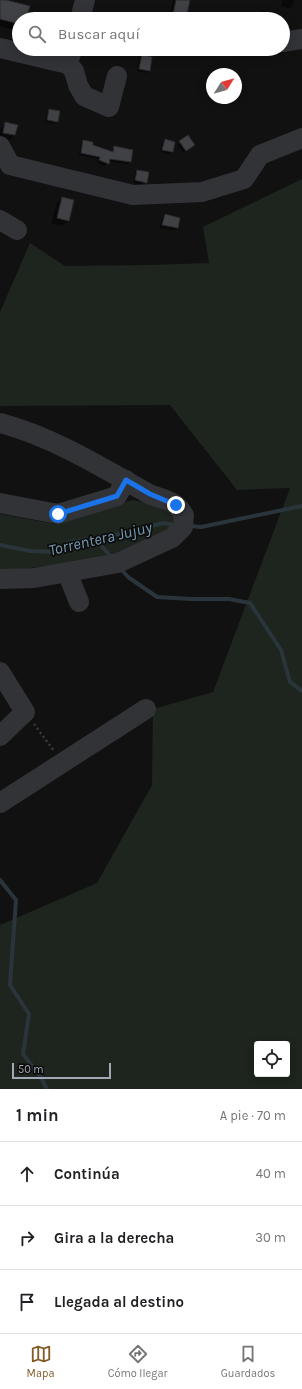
<!DOCTYPE html>
<html lang="es">
<meta charset="utf-8">
<style>
:root{--surface:#fff;--page:#f6f6f6;--text:#202124;--muted:#757577;--line:#e0e0e0;--accent:#815a24}
body{margin:0;font-family:Karla,sans-serif;background:var(--page);color:var(--text)}
.controls{position:absolute;right:12px;bottom:12px;display:grid;overflow:hidden;border-radius:4px;box-shadow:0 2px 10px #0003}
.controls button{width:36px;height:36px;display:grid;place-items:center;padding:0;border:0;border-bottom:1px solid var(--line);background:var(--surface);color:var(--text);font:20px sans-serif}
.compass{position:absolute;left:206px;top:68px;width:36px;height:36px;border-radius:50%;background:var(--surface);box-shadow:0 2px 10px #0003;rotate:53deg}
.scale{position:absolute;left:12px;bottom:10px;width:99px;box-sizing:border-box;padding-left:4px;border:2px solid #a2a9b4;border-top:0;font-size:11px;line-height:14px;white-space:nowrap;color:#a2a9b4;-webkit-text-stroke:3px #0c0c0d;paint-order:stroke}
.stop{position:absolute;width:12px;height:12px;margin:-9px;border:3px solid #1a73e8;border-radius:50%;background:#fff}
.stop.end{background:#1a73e8;border-color:#fff;box-shadow:0 1px 4px #0008}
.list{margin:0;padding:0;list-style:none}
h2{display:flex;justify-content:space-between;align-items:center;height:52px;margin:0;padding:0 16px;font-size:17px}
h2 small{font-size:13px;font-weight:400;color:var(--muted)}
.list li{display:grid;grid-template-columns:26px 1fr auto;gap:12px;align-items:center;box-sizing:border-box;height:64px;padding:0 16px;border-top:1px solid var(--line)}
.list b{display:block;font-size:15px;white-space:nowrap}
.list em{font-size:13px;font-style:normal;color:var(--muted)}
.icon{flex:none;width:22px;height:22px;fill:none;stroke:currentColor;stroke-width:2;stroke-linecap:round;stroke-linejoin:round}
.map{position:relative;flex:none;width:302px;height:1089px;overflow:hidden}
.search{position:absolute;background:var(--surface);box-shadow:0 2px 10px #0003;left:12px;right:12px;top:12px;height:44px;display:flex;align-items:center;gap:10px;box-sizing:border-box;padding:0 14px;border-radius:22px;color:var(--muted);font-size:15px}
.sheet{height:244px;background:var(--surface)}
nav{display:flex;justify-content:space-around;align-items:center;box-sizing:border-box;height:56px;border-top:1px solid var(--line);background:var(--surface);font-size:11px;color:var(--muted)}
nav a{display:grid;justify-items:center;gap:2px}
nav .on{color:var(--accent)}
.map>svg:first-child{display:block}
.green{fill:#1d251e;fill-rule:evenodd}
.shadow{fill:#0007}
.lines{fill:none;stroke-linecap:round;stroke-linejoin:round}
.stream{stroke:#2a353b;stroke-width:4}
.building{fill:#404145;stroke:#2b2b2e}
.path{stroke:#383a3e;stroke-width:2.5;stroke-dasharray:2 3;stroke-linecap:butt}
.minor{stroke:#323337;stroke-width:20}
.route{stroke:#1a73e8;stroke-width:5}
.labels{text-anchor:middle;stroke-width:3.5;stroke-linejoin:round;paint-order:stroke}
.water-label{font-size:16px;font-style:italic;fill:#779ab0;stroke:#0c0c0d}
</style>
<div class="map">
<svg width="302" height="1089" viewBox="0 0 302 1089">
<rect width="100%" height="100%" fill="#111112"/>
<path class="green" d="M302,179V1089H0V925L97,883L152,785L153,709L213,692L290,488L237,490L170,405L0,406V312L30,243L65,266L151,265L209,263L203,227ZM257,1044H287V1074H257Z
M132,500L165,506L175,515L173,529L123,552L48,566L0,571V514L55,524Z"/>
<path class="shadow" d="M0,0H4L25,19H19V30L18,31L0,26Z
M173,0H189L185,19H169Z
M283,0H294L292,6L290,9L281,6Z
M262,10L273,13L272,19H258L259,13Z
M142,56L149,70L146,73L137,71L139,58Z
M49,110L57,121L54,124L45,122L47,113Z
M6,123L16,126L14,135L9,141L0,139V129Z
M188,136L191,147L183,153L177,145Z
M165,140L172,152L169,154L160,152L162,143Z
M84,141L111,152L114,147L130,161L127,164L108,161L105,166L97,163L98,159L79,155L81,144Z
M137,171L145,182L142,185L133,183L135,173Z
M62,198L68,221L62,226L52,224L56,204Z
M165,215L177,228L174,230L160,228L162,218Z"/>
<g class="lines">
<path class="stream" d="M191,526L201,527L302,506
M95,538L111,557
M0,545L30,551L54,552L70,542L120,534L163,523L175,525
M121,569L128,577L157,597L191,599H229L250,603L281,650L290,682L302,691
M0,880L16,900L10,985L29,1014L23,1054L40,1076L47,1089"/>
</g>
<path class="building" d="M0,0H6L30,6L26,19H19V24L0,19Z
M176,0H190L186,19H172Z
M142,54L152,57L150,71L139,69Z
M49,109L60,111L58,122L47,120Z
M5,122L18,125L15,135L3,133Z
M188,135L195,145L186,151L179,141Z
M165,139L175,142L173,152L162,150Z
M83,140L93,142V145L113,152L114,146L133,150L131,162L110,159L109,164L99,160L100,157L81,153Z
M137,170L149,172L147,183L135,180Z
M62,197L74,200L69,221L57,218Z
M165,214L180,218L178,228L162,225Z"/>
<g class="lines">
<path class="path" d="M34,724L54,751"/>
<path class="minor" d="M80,19L85,0
M283,42L302,39
M0,48L68,64
M72,49L68,64L74,71L78,85L84,96L109,107L117,76
M0,146L10,165L133,195L202,192L244,179L260,155L302,138
M0,220L17,230
M0,423C53,437 101,467 149,494C157,498 170,499 177,506C179,508 182,512 184,515L183,527L172,538L118,563L34,578L0,579
M0,503L58,514L117,496L126,480
M67,572L79,602
M0,672L25,712L0,736
M0,803L146,709"/>
</g>
<g class="lines">
<path class="route" d="M58,514L117,496L126,480L150,494L176,505"/>
</g>
<g class="labels">
<g class="water-label">
<text transform="translate(100 538) rotate(-13)" y="6">Torrentera Jujuy</text>
</g>
</g>
</svg>
<div class="controls">
<button><svg class="icon" aria-label="locate" viewBox="0 0 24 24"><circle cx="12" cy="12" r="6"/><path d="M12 2v4M12 18v4M2 12h4M18 12h4"/></svg></button>
</div>
<svg class="compass" viewBox="-18 -18 36 36"><path d="M0-13l5 13h-10z" fill="#e53935"/><path d="M0 13l5-13h-10z" fill="#757577"/></svg>
<div class="scale">50 m</div>
<div class="stop" style="left:58px;top:514px"></div>
<div class="stop end" style="left:176px;top:505px"></div>
<div class="search"><svg class="icon" aria-label="search" viewBox="0 0 24 24"><circle cx="10" cy="10" r="6"/><path d="M15 15l6 6"/></svg>Buscar aquí</div>
</div>
<section class="sheet">
<h2>1 min<small>A pie · 70 m</small></h2>
<ul class="list">
<li><svg class="icon" aria-label="ahead" viewBox="0 0 24 24"><path d="M12 20V5M6 11l6-6 6 6"/></svg><div><b>Continúa</b></div><em>40 m</em></li>
<li><svg class="icon" aria-label="right" viewBox="0 0 24 24"><path d="M7 20v-9h11M14 6l5 5-5 5"/></svg><div><b>Gira a la derecha</b></div><em>30 m</em></li>
<li><svg class="icon" aria-label="arrive" viewBox="0 0 24 24"><path d="M6 21V4h12l-3 4 3 4H6"/></svg><div><b>Llegada al destino</b></div></li>
</ul>
</section>
<nav>
<a class="on"><svg class="icon" aria-label="map" viewBox="0 0 24 24"><path d="M3 6l6-2 6 2 6-2v14l-6 2-6-2-6 2zM9 4v14M15 6v14"/></svg>Mapa</a>
<a><svg class="icon" aria-label="directions" viewBox="0 0 24 24"><path d="M12 3l9 9-9 9-9-9zM9 14v-3h6M13 9l2 2-2 2"/></svg>Cómo llegar</a>
<a><svg class="icon" aria-label="saved" viewBox="0 0 24 24"><path d="M7 4h10v16l-5-4-5 4z"/></svg>Guardados</a>
</nav>
